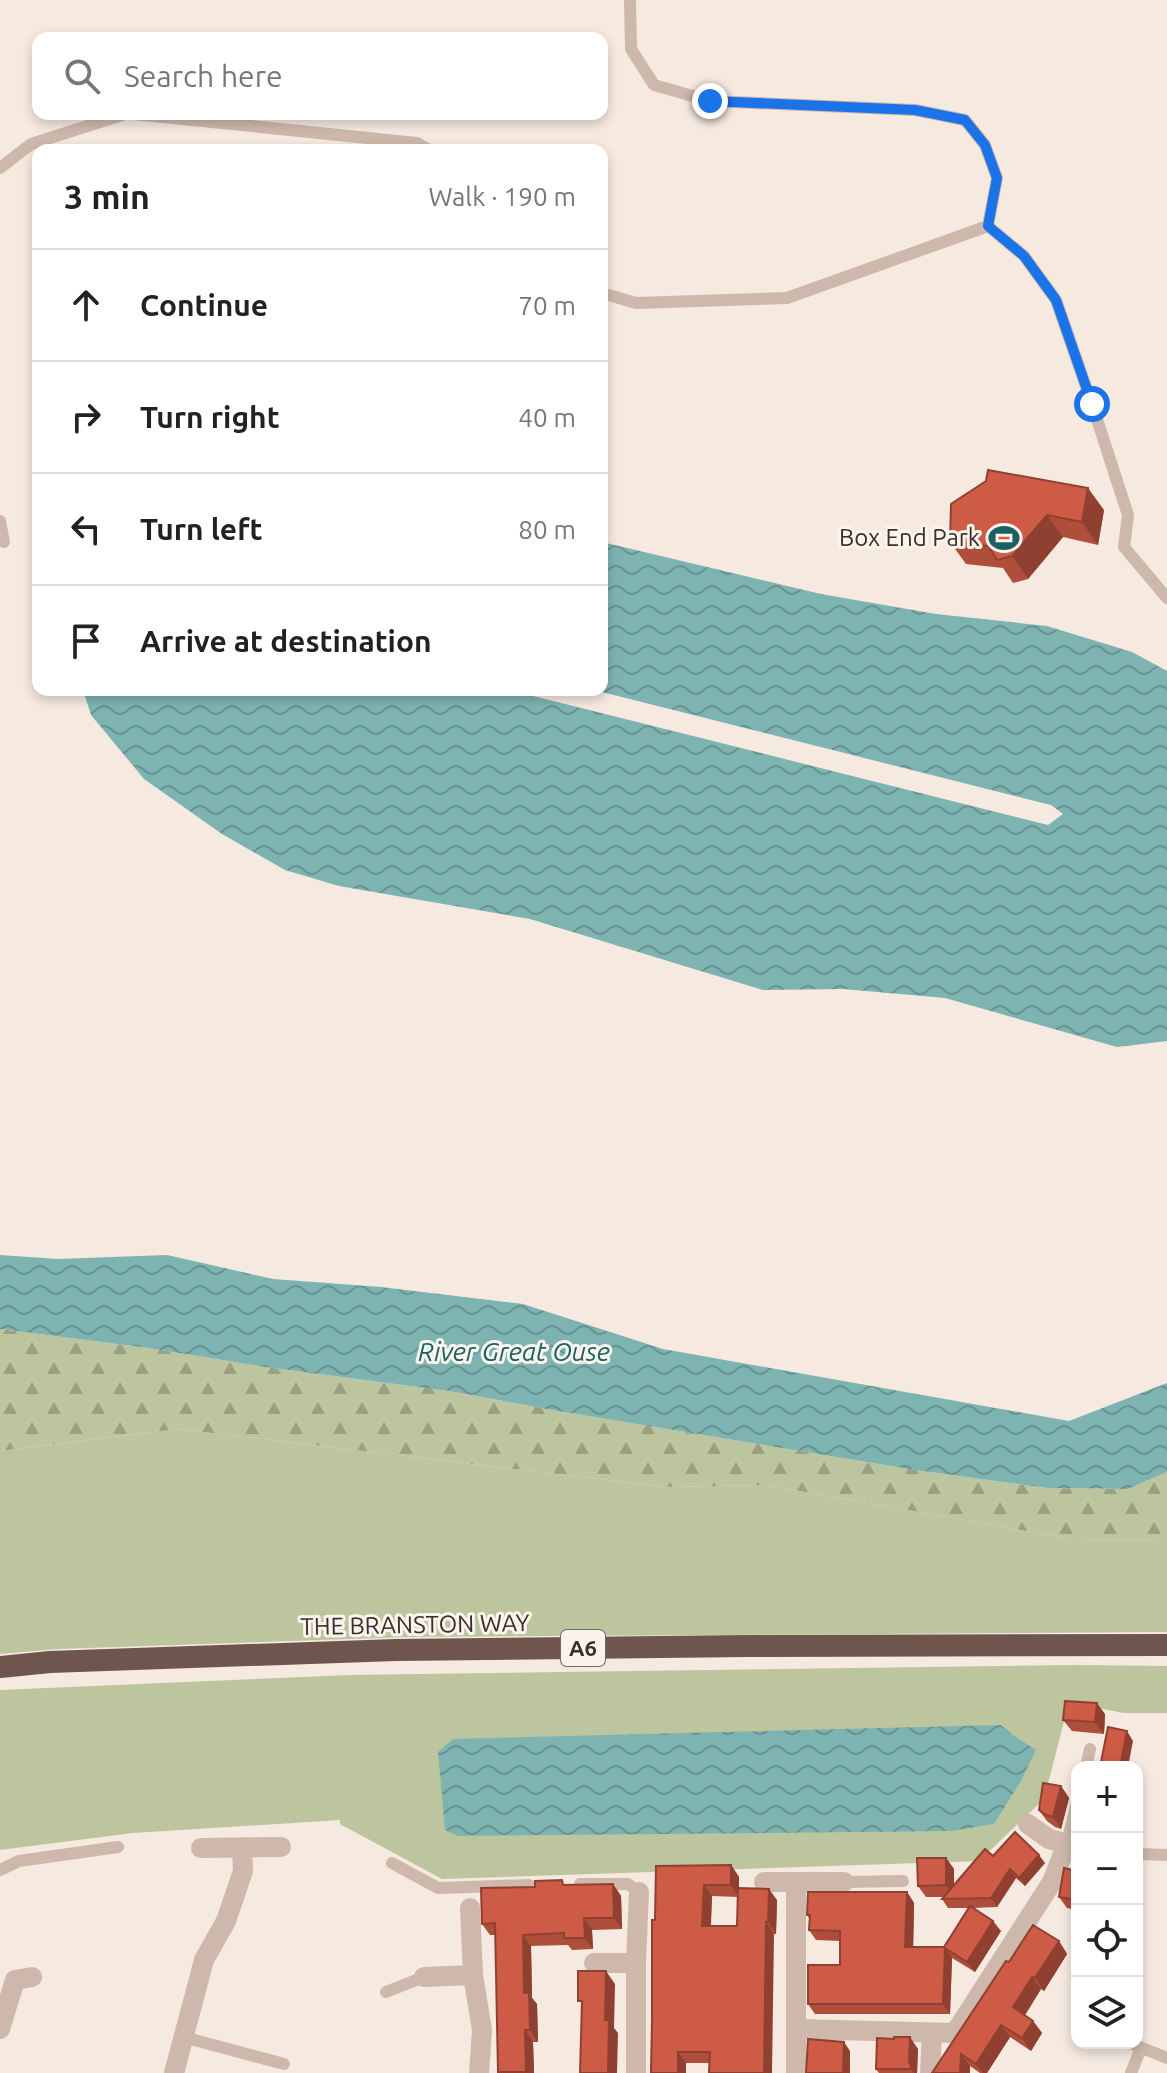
<!DOCTYPE html>
<meta charset="utf-8">
<style>
:root{--surface:#fff;--page:#f2f2f2;--text:#222;--muted:#767676;--line:#e0e0e0}
body{margin:0;font-family:Ubuntu,sans-serif;background:var(--page);color:var(--text)}
.controls{position:absolute;right:24px;bottom:24px;display:grid;overflow:hidden;border-radius:16px;box-shadow:0 4px 12px #0003}
.controls button{width:72px;height:72px;display:grid;place-items:center;padding:0;border:0;border-bottom:2px solid var(--line);background:var(--surface);color:var(--text);font:40px sans-serif}
.stop{position:absolute;width:24px;height:24px;margin:-18px;border:6px solid #1a73e8;border-radius:50%;background:#fff}
.stop.end{background:#1a73e8;border-color:#fff;box-shadow:0 2px 8px #0008}
.list{margin:0;padding:0;list-style:none}
h2{display:flex;justify-content:space-between;align-items:center;height:104px;margin:0;padding:0 32px;font-size:34px}
h2 small{font-size:26px;font-weight:400;color:var(--muted)}
.list li{display:grid;grid-template-columns:52px 1fr auto;gap:24px;align-items:center;box-sizing:border-box;height:112px;padding:0 32px;border-top:2px solid var(--line)}
.list b{display:block;font-size:30px;white-space:nowrap}
.list em{font-size:26px;font-style:normal;color:var(--muted)}
.icon{flex:none;width:44px;height:44px;fill:none;stroke:currentColor;stroke-width:2;stroke-linecap:round;stroke-linejoin:round}
.map{position:relative;flex:none;width:1167px;height:2073px;overflow:hidden}
.search{position:absolute;background:var(--surface);box-shadow:0 4px 12px #0003;left:32px;top:32px;width:576px;height:88px;display:flex;align-items:center;gap:20px;box-sizing:border-box;padding:0 28px;border-radius:16px;color:var(--muted);font-size:30px}
.panel{position:absolute;background:var(--surface);box-shadow:0 4px 12px #0003;left:32px;top:144px;width:576px;height:552px;border-radius:16px}
.map>svg:first-child{display:block}
.green{fill:#bcc59e}
.forest{fill:url(#forest-firs)}
.water{fill:url(#water-waves)}
.lines{fill:none;stroke-linecap:round;stroke-linejoin:round}
.service{stroke:#ceb8ab;stroke-width:12}
.minor{stroke:#ceb8ab;stroke-width:20}
.trunk{stroke:#6e564e;stroke-width:22}
.wall{fill:#b04e3c;fill-rule:evenodd}
.shaded-wall{fill:#904031}
.building{fill:#cd5b46;stroke:#904031;stroke-width:2}
.route{stroke:#1a73e8;stroke-width:10}
.labels{text-anchor:middle;stroke-width:6;stroke-linejoin:round;paint-order:stroke}
.shield{fill:#fbf4ed;stroke:#756964;stroke-width:2}
.shield-label{font-size:22px;font-weight:bold;fill:#3c2e2a}
.poi-label{font-size:24px;fill:#3c2e2a;stroke:#fbf4ed;text-anchor:end}
.street-label{font-size:24px;fill:#3c2e2a;stroke:#fbf4ed}
.water-label{font-size:26px;font-style:italic;fill:#1c605f;stroke:#fbf4ed}
</style>
<div class="map">
<svg width="1167" height="2073" viewBox="0 0 1167 2073">
<defs>
<pattern id="forest-firs" width="22" height="20" patternUnits="userSpaceOnUse" patternTransform="scale(2)"><rect width="22" height="20" fill="#bcc59e"/><path d="M5 1l3.5 6h-7zM16 11l3.5 6h-7z" fill="#9aa081"/></pattern>
<pattern id="water-waves" width="16" height="10" patternUnits="userSpaceOnUse" patternTransform="scale(2)"><rect width="16" height="10" fill="#7db4b2"/><path d="M0 5q4-4 8 0t8 0" fill="none" stroke="#689391"/></pattern>
</defs>
<rect width="100%" height="100%" fill="#f5e9e0"/>
<path class="green" d="M178,1429L666,1487L765,1485L1072,1539L1167,1540V1632L409,1637L59,1649L0,1654V1451Z
M1076,1665L1167,1666V1713H1123L1069,1702L1044,1799L979,1861L442,1879L340,1824V1820L133,1833L0,1850V1690L350,1675Z"/>
<path class="forest" d="M0,1329L148,1348L265,1367L449,1391L552,1410L915,1470L1047,1488L1128,1489L1167,1472V1540L1072,1539L765,1485L666,1487L178,1429L0,1451Z"/>
<path class="water" d="M602,542L821,594L936,614L1047,626L1132,652L1167,671V1041L1117,1047L945,998L843,989L763,990L530,919L339,886L285,870L222,834L144,779L91,715L83,690H509L1048,825L1063,814L1051,805L594,690H602Z
M0,1255L58,1259L167,1255L273,1279L381,1287L523,1304L663,1349L1069,1421L1167,1383V1472L1128,1489L1047,1488L915,1470L552,1410L449,1391L265,1367L148,1348L0,1329Z
M1001,1725L1013,1735L1036,1750L1021,1781L994,1824L951,1831L458,1836L445,1830L438,1752L453,1739Z"/>
<g class="lines">
<path class="service" d="M630,0L631,49L654,85L710,101L915,110L965,120L985,145L997,178L988,226L1024,256L1056,300L1092,404L1128,515L1124,547L1167,598
M133,114L417,143L429,150
M0,168L31,144L125,114
M602,293L636,303L787,298L988,226
M0,521L4,542
M1086,1767L1090,1749
M1067,1843L1077,1802
M1139,1854L1167,1855
M392,1863L438,1888L529,1885
M0,1870L19,1861L118,1847
M844,1882L903,1881
M580,1884H628L639,1892
M386,1992L424,1977
M183,2037L284,2064
M1130,2043L1167,2058
M1131,2073L1141,2048"/>
<path class="minor" d="M1028,1824L1049,1839L1077,1846
M201,1848L281,1847
M764,1882H844
M470,1908L473,1975L482,2030L479,2073
M594,1963H636
M424,1977L473,1975
M0,2029L15,1980L32,1977
M797,2029L955,2033L1052,1882L1067,1843
M174,2073L204,1960L226,1921L243,1871L242,1847
M636,2073V1963L639,1892
M796,2073V1882
M930,2073L932,2033"/>
<path class="trunk" d="M0,1667L50,1662L396,1650L748,1646L1167,1645"/>
</g>
<path class="wall" d="M951,504L1104,510L1098,545L1063,537L1028,579L1013,583L1003,568L966,564L950,542Z
M1105,1714L1104,1734L1072,1731L1063,1720Z
M1061,1786L1069,1798L1061,1829L1055,1827L1047,1821L1039,1810Z
M993,1856L1045,1863L1025,1886L1016,1878L997,1907L973,1908L1001,1931L975,1972L952,1958L950,2014H815L808,2004L840,1965V1941L816,1940L809,1930V1918L807,1915L907,1892L914,1903L913,1947H944L968,1908H948L942,1899L944,1897H926L918,1886L946,1858L954,1869V1885Z
M731,1865L739,1877V1888L777,1900L776,1934H774L710,2063H686L651,2073L655,1920ZM712,1896L738,1897L737,1926H711Z
M1077,1871V1910L1067,1908L1059,1897Z
M613,1884L621,1896L622,1929L592,1930L593,1949L572,1950L568,1945L531,1946L532,1998L537,2004L538,2042H533L534,2073H499L495,1935H490L482,1924L535,1887Z
M1059,1941L1067,1954L1044,1991L1041,1989L1025,2015L1033,2021L1042,2033L1031,2051L1010,2037L987,2073H980L970,2066L932,2073L1009,1962Z
M918,2049L917,2073H879L876,2069Z"/>
<path class="shaded-wall" d="M1088,488L1104,510L1098,545L1082,522Z
M1047,515L1063,537L1028,579L1012,556Z
M1097,1703L1105,1714L1104,1734L1095,1722Z
M1127,1731L1133,1741L1128,1767H1120Z
M1061,1786L1069,1798L1061,1829L1053,1817Z
M1039,1855L1045,1863L1025,1886L1019,1878Z
M946,1858L954,1869V1897L946,1885Z
M731,1865L739,1877V1897L731,1885Z
M1010,1869L1016,1878L997,1907L991,1898Z
M613,1884L621,1896L622,1929L614,1918Z
M704,1885L712,1896L710,1937L702,1926Z
M769,1889L777,1900L776,1934L768,1922Z
M907,1892L914,1903L913,1957L905,1947Z
M584,1918L592,1930L593,1949L585,1938Z
M993,1921L1001,1931L975,1972L967,1962Z
M766,1922L774,1934L772,2073H764Z
M523,1935L531,1946L532,1998L537,2004L538,2042L530,2030L524,1993Z
M1059,1941L1067,1954L1044,1991L1035,1978Z
M945,1948L952,1958L950,2014L943,2004Z
M606,1971L615,1984L614,2028L618,2033L617,2073H608L605,2020Z
M1032,1977L1041,1989L1022,2020L1013,2007Z
M1033,2021L1042,2033L1031,2051L1022,2038Z
M1001,2025L1010,2037L987,2073H983L976,2064Z
M525,2030L533,2042L534,2073H527L526,2072Z
M910,2037L918,2049L917,2073H914L912,2069L909,2061Z
M844,2042L850,2051V2073H843Z
M678,2052L686,2063V2073H678Z
M961,2054L970,2066V2073H960Z"/>
<path class="building" d="M988,470L1088,488L1082,522L1047,515L1012,556L997,560L988,546L950,542L951,504L986,481Z
M1065,1701L1097,1703L1095,1722L1063,1720Z
M1108,1727L1127,1731L1120,1767H1100Z
M1043,1783L1061,1786L1053,1817L1046,1815L1039,1810Z
M1015,1832L1039,1855L1019,1878L1010,1869L991,1898L942,1899L985,1849L993,1856Z
M917,1858H946V1885L918,1886Z
M731,1865V1885H704L702,1926H737L738,1888L769,1889L768,1922H766L764,2073H709L710,2052H678V2073H651L652,2019V1920H655L656,1866Z
M1064,1868L1077,1871V1900L1059,1897Z
M562,1880L563,1885L613,1884L614,1918H584L585,1938H564V1933L523,1935L524,1993H529L530,2030H525L526,2072H498L495,1923L482,1924L481,1888L535,1887V1881Z
M808,1892H907L905,1947H944L970,1906L993,1921L967,1962L945,1948L943,2004H808V1965H840V1931L809,1930L810,1915H807Z
M1033,1925L1059,1941L1035,1978L1032,1977L1013,2007L1033,2021L1022,2038L1001,2025L976,2064L961,2054L960,2073H932L1006,1961L1009,1962Z
M578,1971H606L605,2020H609L608,2073H580L582,2001H578Z
M894,2037H910L909,2061L912,2069H876L877,2038L894,2039Z
M808,2039L844,2042L843,2073H806Z"/>
<g class="lines">
<path class="route" d="M710,101L915,110L965,120L985,145L997,178L988,226L1024,256L1056,300L1092,404"/>
</g>
<defs>
<g id="stadium-bare" transform="scale(2.4)"><path d="M0-5a6.5 5 0 1 0 0 10a6.5 5 0 1 0 0-10ZM-3.5-1.8h7v3.6h-7Z" fill="#1c605f" stroke="#fbf4ed" stroke-width="2.5" paint-order="stroke"/></g>
</defs>
<g fill-rule="evenodd">
<use href="#stadium-bare" x="1004" y="538"/>
</g>
<g class="labels">
<rect class="shield" x="561" y="1630" width="44" height="36" rx="6"/>
<g class="shield-label">
<text x="583" y="1656">A6</text>
</g>
<g class="poi-label">
<text x="980" y="546">Box End Park</text>
</g>
<g class="street-label">
<text transform="translate(415 1625) rotate(-1)" y="8">THE BRANSTON WAY</text>
</g>
<g class="water-label">
<text x="514" y="1361">River Great Ouse</text>
</g>
</g>
</svg>
<div class="controls">
<button>+</button>
<button>−</button>
<button><svg class="icon" aria-label="locate" viewBox="0 0 24 24"><circle cx="12" cy="12" r="6"/><path d="M12 2v4M12 18v4M2 12h4M18 12h4"/></svg></button>
<button><svg class="icon" aria-label="layers" viewBox="0 0 24 24"><path d="M12 4l9 5-9 5-9-5zM3 14l9 5 9-5"/></svg></button>
</div>
<div class="stop" style="left:1092px;top:404px"></div>
<div class="stop end" style="left:710px;top:101px"></div>
<div class="search"><svg class="icon" aria-label="search" viewBox="0 0 24 24"><circle cx="10" cy="10" r="6"/><path d="M15 15l6 6"/></svg>Search here</div>
<section class="panel">
<h2>3 min<small>Walk · 190 m</small></h2>
<ul class="list">
<li><svg class="icon" aria-label="ahead" viewBox="0 0 24 24"><path d="M12 20V5M6 11l6-6 6 6"/></svg><div><b>Continue</b></div><em>70 m</em></li>
<li><svg class="icon" aria-label="right" viewBox="0 0 24 24"><path d="M7 20v-9h11M14 6l5 5-5 5"/></svg><div><b>Turn right</b></div><em>40 m</em></li>
<li><svg class="icon" aria-label="left" viewBox="0 0 24 24"><path d="M17 20v-9H6M10 6l-5 5 5 5"/></svg><div><b>Turn left</b></div><em>80 m</em></li>
<li><svg class="icon" aria-label="arrive" viewBox="0 0 24 24"><path d="M6 21V4h12l-3 4 3 4H6"/></svg><div><b>Arrive at destination</b></div></li>
</ul>
</section>
</div>
